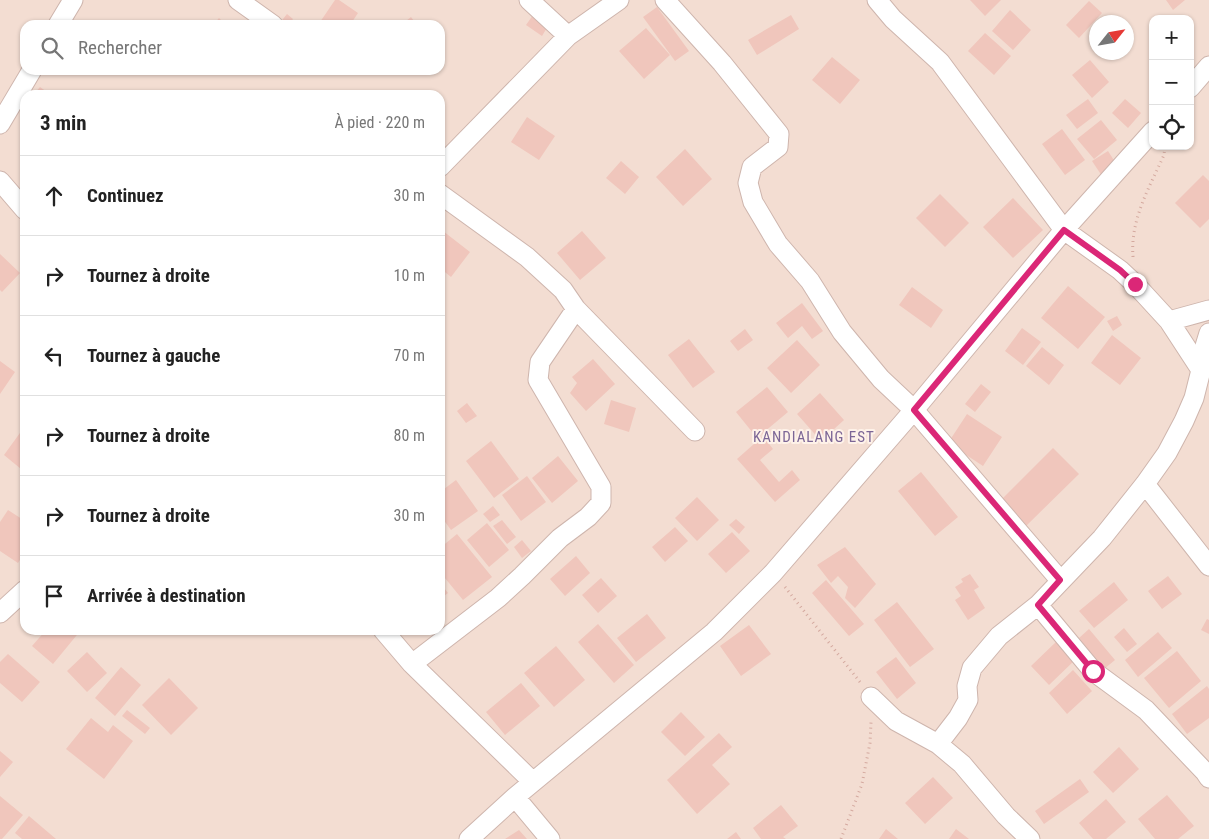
<!DOCTYPE html>
<html lang="fr">
<meta charset="utf-8">
<style>
:root{--surface:#fff;--page:#f2f2f2;--text:#222;--muted:#767676;--line:#e0e0e0}
body{margin:0;font-family:"Roboto Condensed",sans-serif;background:var(--page);color:var(--text)}
.controls{position:absolute;right:15px;top:15px;display:grid;overflow:hidden;border-radius:10px;box-shadow:0 1px 4px #0004}
.controls button{width:45px;height:45px;display:grid;place-items:center;padding:0;border:0;border-bottom:1px solid var(--line);background:var(--surface);color:var(--text);font:25px sans-serif}
.compass{position:absolute;left:1089px;top:15px;width:45px;height:45px;border-radius:50%;background:var(--surface);box-shadow:0 1px 4px #0004;rotate:59deg}
.stop{position:absolute;width:15px;height:15px;margin:-11px;border:4px solid #db2777;border-radius:50%;background:#fff}
.stop.end{background:#db2777;border-color:#fff;box-shadow:0 1px 5px #0008}
.list{margin:0;padding:0;list-style:none}
h2{display:flex;justify-content:space-between;align-items:center;height:65px;margin:0;padding:0 20px;font-size:21px}
h2 small{font-size:16px;font-weight:400;color:var(--muted)}
.list li{display:grid;grid-template-columns:32px 1fr auto;gap:15px;align-items:center;box-sizing:border-box;height:80px;padding:0 20px;border-top:1px solid var(--line)}
.list b{display:block;font-size:19px;white-space:nowrap}
.list em{font-size:16px;font-style:normal;color:var(--muted)}
.icon{flex:none;width:28px;height:28px;fill:none;stroke:currentColor;stroke-width:2;stroke-linecap:round;stroke-linejoin:round}
.map{position:relative;flex:none;width:1209px;height:839px;overflow:hidden}
.search{position:absolute;background:var(--surface);box-shadow:0 1px 4px #0004;left:20px;top:20px;width:425px;height:55px;display:flex;align-items:center;gap:12px;box-sizing:border-box;padding:0 18px;border-radius:15px;color:var(--muted);font-size:19px}
.panel{position:absolute;background:var(--surface);box-shadow:0 1px 4px #0004;left:20px;top:90px;width:425px;height:545px;border-radius:15px}
.map>svg:first-child{display:block}
.residential{fill:#f3ddd2;fill-rule:evenodd}
.building{fill:#f0c6bc}
.lines{fill:none;stroke-linecap:round;stroke-linejoin:round}
.minor-casing{stroke:#ceb5ad;stroke-width:21}
.path{stroke:#d4a99f;stroke-width:3;stroke-dasharray:1 4;stroke-linecap:butt}
.minor{stroke:#fff;stroke-width:19}
.route{stroke:#db2777;stroke-width:6}
.labels{text-anchor:middle;stroke-width:4;stroke-linejoin:round;paint-order:stroke}
.neighbourhood-label{font-size:15px;letter-spacing:1px;fill:#7c6696;stroke:#fef2e9}
</style>
<div class="map">
<svg width="1209" height="839" viewBox="0 0 1209 839">
<rect width="100%" height="100%" fill="#fbede3"/>
<path class="residential" d="M0,0H1209V839H0ZM1153,19H1190V146H1153ZM1096,22H1126V52H1096ZM25,25H440V70H25ZM25,95H440V630H25Z"/>
<path class="building" d="M335,0H339L358,13L350,25H318Z
M970,0H1001L985,16Z
M1166,0H1185L1173,10Z
M1089,1L1102,13L1079,38L1066,25Z
M657,7L689,51L675,61L643,17Z
M1010,10L1031,30L1013,50L992,31Z
M287,14L293,19L289,25H280L279,24Z
M533,15L548,26L542,36L526,25Z
M791,15L799,29L757,55L748,40Z
M411,17L417,25H401Z
M219,18L226,25H213Z
M646,28L670,55L644,79L619,51Z
M985,33L1011,56L994,75L968,51Z
M832,57L860,80L840,104L812,80Z
M1090,60L1109,82L1092,98L1072,75Z
M40,87L51,95H33Z
M1088,99L1098,113L1077,129L1066,115Z
M1125,99L1141,113L1128,128L1112,113Z
M527,117L555,136L539,160L511,142Z
M1101,120L1117,140L1094,159L1077,139Z
M1062,129L1085,160L1065,175L1042,144Z
M685,149L712,179L683,206L656,177Z
M1108,151L1117,165L1102,176L1092,161Z
M621,161L639,177L625,194L606,178Z
M1203,175L1209,181V219L1200,228L1175,203Z
M940,194L969,223L945,247L916,218Z
M1013,198L1043,230L1013,258L983,227Z
M443,231L470,252L451,277L440,268V236Z
M582,231L606,258L580,280L557,253Z
M0,254L20,273L2,292L0,290Z
M1068,286L1105,317L1078,349L1041,318Z
M912,287L943,310L931,328L899,305Z
M802,303L823,331L812,339L802,326L788,338L776,323Z
M1117,316L1122,325L1113,331L1107,321Z
M1022,328L1041,342L1023,365L1005,351Z
M745,329L753,340L738,351L730,341Z
M1112,335L1141,358L1120,385L1091,363Z
M689,339L715,372L693,388L668,355Z
M797,340L820,365L791,393L767,368Z
M1042,347L1064,365L1049,385L1026,366Z
M593,359L615,384L586,411L570,393L577,383L572,377Z
M0,361L15,372L0,394Z
M981,384L991,392L975,412L965,404Z
M767,387L788,412L757,438L736,412Z
M820,393L844,420L821,441L797,414Z
M611,400L636,408L629,432L604,424Z
M467,403L477,416L466,423L457,411Z
M967,414L1002,437L983,466L948,443Z
M25,426V462L21,469L4,455Z
M763,436L773,449L760,460L779,482L792,470L800,480L775,502L737,459Z
M491,441L519,479L494,498L466,461Z
M1053,448L1079,474L1025,527L1000,501Z
M558,456L578,481L552,503L532,478Z
M921,472L958,517L935,536L898,491Z
M527,476L546,502L521,521L502,495Z
M456,480L478,511L451,530L440,515V492Z
M697,497L719,520L697,541L675,518Z
M493,506L500,515L490,522L483,514Z
M8,510L25,521V552L18,563L0,551V522Z
M736,519L745,527L739,534L729,525Z
M502,520L516,537L507,544L493,526Z
M487,523L509,550L489,567L467,540Z
M675,527L688,541L665,562L652,547Z
M732,532L750,551L726,573L708,554Z
M457,534L492,577L463,600L440,572V548Z
M522,540L531,551L522,558L514,547Z
M845,547L876,584L855,608L845,598L848,587L838,576L831,583L817,565Z
M576,556L590,573L565,596L550,579Z
M970,574L979,587L974,590L985,608L968,620L955,600L961,596L955,587L963,582L961,579Z
M1168,576L1182,594L1162,609L1148,591Z
M601,578L617,596L598,613L582,595Z
M826,580L864,624L849,636L812,593Z
M1114,582L1128,600L1094,628L1079,611Z
M440,583L448,593L440,599Z
M897,602L934,649L910,667L874,620Z
M647,614L666,638L636,662L617,638Z
M1207,619L1209,620V634L1201,630Z
M598,624L634,665L614,683L578,642Z
M749,625L771,654L741,676L720,646Z
M1124,628L1137,644L1127,652L1114,637Z
M1089,629L1115,660L1104,669L1079,638Z
M46,630H81L53,664L32,646Z
M1158,632L1172,648L1138,677L1125,660Z
M1057,641L1075,660L1049,685L1031,666Z
M556,646L585,680L554,707L524,673Z
M1177,651L1201,681L1169,708L1144,678Z
M87,652L107,673L87,692L67,671Z
M8,654L40,682L22,702L0,683V662Z
M896,657L916,683L897,699L876,672Z
M121,667L141,685L115,716L95,698Z
M1073,670L1092,691L1067,714L1049,693Z
M169,678L198,708L171,735L142,705Z
M521,683L540,706L505,735L486,712Z
M1207,686L1209,689V718L1187,734L1172,714Z
M127,710L150,728L145,734L122,716Z
M681,712L705,737L685,756L661,732Z
M91,718L108,732L113,725L133,741L104,779L66,749Z
M719,733L732,747L712,765L730,784L697,814L667,780Z
M1119,747L1139,769L1113,793L1093,772Z
M0,751L13,762L0,777Z
M933,777L953,798L925,824L905,803Z
M1080,779L1089,792L1044,824L1035,811Z
M1167,795L1194,826L1178,839H1155L1138,819Z
M0,796L23,815L2,839H0Z
M1106,799L1126,822L1106,839H1093L1079,823Z
M781,805L798,826L783,837L786,839H761L753,828Z
M29,816L56,839H22L15,833Z
M886,829L898,839H879Z
M956,829L969,839H949Z
M519,830L527,839H505Z
M736,832L741,839H727Z"/>
<g class="lines">
<g class="minor-casing">
<path id="minor" d="M238,0L273,25
M529,0L568,36
M665,0L722,63L779,134L778,147L752,167L748,183L753,202L778,244L810,281L842,332L881,379L914,410L1060,580
M877,0L893,19L940,62L1064,230L1120,270L1135,284L1169,321L1201,370
M58,25L73,0
M1190,88L1209,66
M0,124L32,70
M440,167L568,36L619,0
M0,181L25,210
M576,309L695,431
M1169,321L1209,310
M1145,484L1209,566
M1038,605L1093,671L1146,710L1205,772L1209,778
M0,613L25,590
M383,630L412,664L533,782
M412,664L498,598L522,576L560,538L588,517L601,503V487L538,380L540,362L576,309L563,290L527,257L440,194
M871,697L896,721L938,744L962,764L1006,816L1030,839
M938,744L958,718L968,700L967,686L972,668L999,636L1038,605L1102,538L1145,484L1167,453L1184,421L1194,398L1201,370L1202,356L1209,333
M515,797L550,839
M469,839L515,797L714,632L773,573L914,410L1064,230L1153,131"/>
</g>
<path class="path" d="M1133,257C1130,220 1149,188 1164,155L1165,147
M785,587L860,682
M841,839L862,784L870,743L871,722"/>
<use href="#minor" class="minor"/>
</g>
<g class="lines">
<path class="route" d="M1093,671L1038,605L1060,580L914,410L1064,230L1120,270L1135,284"/>
</g>
<g class="labels">
<g class="neighbourhood-label">
<text x="814" y="442">KANDIALANG EST</text>
</g>
</g>
</svg>
<div class="controls">
<button>+</button>
<button>−</button>
<button><svg class="icon" aria-label="locate" viewBox="0 0 24 24"><circle cx="12" cy="12" r="6"/><path d="M12 2v4M12 18v4M2 12h4M18 12h4"/></svg></button>
</div>
<svg class="compass" viewBox="-18 -18 36 36"><path d="M0-13l5 13h-10z" fill="#e53935"/><path d="M0 13l5-13h-10z" fill="#767676"/></svg>
<div class="stop" style="left:1093px;top:671px"></div>
<div class="stop end" style="left:1135px;top:284px"></div>
<div class="search"><svg class="icon" aria-label="search" viewBox="0 0 24 24"><circle cx="10" cy="10" r="6"/><path d="M15 15l6 6"/></svg>Rechercher</div>
<section class="panel">
<h2>3 min<small>À pied · 220 m</small></h2>
<ul class="list">
<li><svg class="icon" aria-label="ahead" viewBox="0 0 24 24"><path d="M12 20V5M6 11l6-6 6 6"/></svg><div><b>Continuez</b></div><em>30 m</em></li>
<li><svg class="icon" aria-label="right" viewBox="0 0 24 24"><path d="M7 20v-9h11M14 6l5 5-5 5"/></svg><div><b>Tournez à droite</b></div><em>10 m</em></li>
<li><svg class="icon" aria-label="left" viewBox="0 0 24 24"><path d="M17 20v-9H6M10 6l-5 5 5 5"/></svg><div><b>Tournez à gauche</b></div><em>70 m</em></li>
<li><svg class="icon" aria-label="right" viewBox="0 0 24 24"><path d="M7 20v-9h11M14 6l5 5-5 5"/></svg><div><b>Tournez à droite</b></div><em>80 m</em></li>
<li><svg class="icon" aria-label="right" viewBox="0 0 24 24"><path d="M7 20v-9h11M14 6l5 5-5 5"/></svg><div><b>Tournez à droite</b></div><em>30 m</em></li>
<li><svg class="icon" aria-label="arrive" viewBox="0 0 24 24"><path d="M6 21V4h12l-3 4 3 4H6"/></svg><div><b>Arrivée à destination</b></div></li>
</ul>
</section>
</div>
